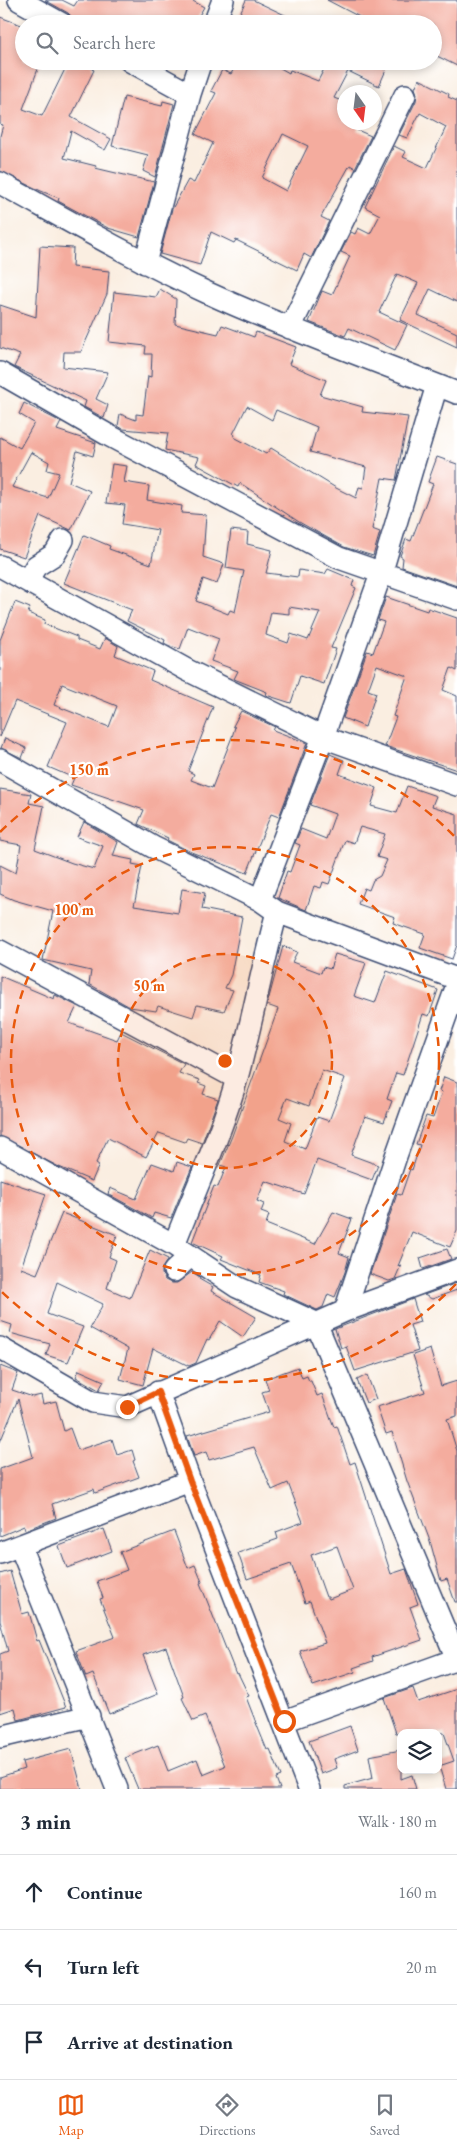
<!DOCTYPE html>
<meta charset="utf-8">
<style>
:root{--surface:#fff;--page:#f2f2f3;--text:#1f2937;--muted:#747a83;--line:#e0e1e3;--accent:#ea580c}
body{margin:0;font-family:"EB Garamond",serif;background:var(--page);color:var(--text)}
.controls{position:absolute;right:15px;bottom:15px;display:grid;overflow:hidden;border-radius:10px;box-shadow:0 2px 8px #0003}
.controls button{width:45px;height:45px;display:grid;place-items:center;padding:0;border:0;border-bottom:1px solid var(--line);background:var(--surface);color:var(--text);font:25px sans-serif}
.compass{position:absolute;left:337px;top:85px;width:45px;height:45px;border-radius:50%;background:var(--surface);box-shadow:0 2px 8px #0003;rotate:166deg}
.stop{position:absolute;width:15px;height:15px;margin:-11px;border:4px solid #ea580c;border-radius:50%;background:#fff}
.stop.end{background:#ea580c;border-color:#fff;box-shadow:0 1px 5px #0008}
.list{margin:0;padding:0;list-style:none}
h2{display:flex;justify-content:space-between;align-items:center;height:65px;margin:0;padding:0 20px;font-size:21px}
h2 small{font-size:16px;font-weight:400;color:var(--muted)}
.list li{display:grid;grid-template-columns:32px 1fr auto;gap:15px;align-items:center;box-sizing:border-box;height:75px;padding:0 20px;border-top:1px solid var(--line)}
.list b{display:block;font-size:19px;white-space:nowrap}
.list em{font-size:16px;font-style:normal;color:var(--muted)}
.icon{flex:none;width:28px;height:28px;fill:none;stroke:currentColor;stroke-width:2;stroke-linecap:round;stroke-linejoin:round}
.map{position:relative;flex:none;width:457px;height:1789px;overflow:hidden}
.search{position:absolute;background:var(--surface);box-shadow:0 2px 8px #0003;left:15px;right:15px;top:15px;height:55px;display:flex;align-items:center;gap:12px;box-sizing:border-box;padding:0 18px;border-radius:28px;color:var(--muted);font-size:19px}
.sheet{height:290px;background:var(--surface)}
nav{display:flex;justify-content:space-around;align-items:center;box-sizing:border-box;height:70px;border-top:1px solid var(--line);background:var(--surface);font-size:14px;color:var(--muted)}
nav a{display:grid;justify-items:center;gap:2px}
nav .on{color:var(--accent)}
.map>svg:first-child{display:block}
.building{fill:#f4ac9e;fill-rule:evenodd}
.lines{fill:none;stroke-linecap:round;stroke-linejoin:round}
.minor-casing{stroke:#3c4c72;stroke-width:24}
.minor{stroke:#fff;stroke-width:21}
.route{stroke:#ea580c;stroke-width:6}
.ring{fill:none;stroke:#e8590c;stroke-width:2.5;stroke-dasharray:9 6}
.centre{fill:#e8590c;stroke:#fff;stroke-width:2.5}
.ring-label{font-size:15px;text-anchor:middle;font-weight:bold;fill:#e8590c;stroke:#fff;stroke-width:4.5;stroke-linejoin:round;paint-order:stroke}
</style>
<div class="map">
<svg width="457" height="1789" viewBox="0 0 457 1789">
<rect width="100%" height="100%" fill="#fff"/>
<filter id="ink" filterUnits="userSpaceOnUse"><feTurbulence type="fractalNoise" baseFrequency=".02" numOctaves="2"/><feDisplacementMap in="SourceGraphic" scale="10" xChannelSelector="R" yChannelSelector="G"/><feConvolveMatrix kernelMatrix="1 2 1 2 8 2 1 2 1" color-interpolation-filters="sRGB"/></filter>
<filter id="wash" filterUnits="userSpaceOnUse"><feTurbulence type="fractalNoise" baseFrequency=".0096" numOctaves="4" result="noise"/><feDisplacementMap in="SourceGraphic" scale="20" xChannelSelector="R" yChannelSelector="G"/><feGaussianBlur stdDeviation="1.12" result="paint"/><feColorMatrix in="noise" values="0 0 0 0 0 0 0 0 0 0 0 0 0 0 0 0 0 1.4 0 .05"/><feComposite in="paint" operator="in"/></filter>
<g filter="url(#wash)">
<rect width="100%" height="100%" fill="#faeee1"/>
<g id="blocks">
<path class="building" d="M45,0H62L74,6L78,0H191L204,7L194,24H74L73,18L68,13Z
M246,0H253L304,24H235Z
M327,0H457V66L433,54V24H373Z
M0,17L24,26V61H41L23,109L42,116L69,61H83L93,66L92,69L94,70L71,117L111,139L105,150L71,131L64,158L96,166L95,168L154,182L139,237L108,228L58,201L59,198L41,191L0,171V136L3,125L0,124Z
M238,61H268L289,73L290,70L318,81L328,61H368L386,70L379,86L348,71L334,98L344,102V122H361L357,130L371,136L355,168L350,165L321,217L329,221L311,258L304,254L297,270L236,240L234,243L211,232L200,265L160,254L172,209L188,180L194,183L213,143L195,134L216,93L211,91L222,70L231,74ZM283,134L308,146L286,191L262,178Z
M419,79L449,94L448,97L457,101V302L430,289L418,315L457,333V347L400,320L418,283L397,274L379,312L407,325L395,350L349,328L345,336L309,322L322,291L332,295L350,256L341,252L351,232L355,234L358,228L370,234L380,215L365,207L394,146L406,152L403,157L427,168L446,127L420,113L407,138L399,135L416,101L417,94L415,88Z
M124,97L162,106L163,101L174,104L155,177L143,171L148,155L112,146Z
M40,246L73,248L72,267L109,271L107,294L81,352H64L63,367L108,372L96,399L108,405L104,418L84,407L86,401L14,367L20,355L0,348V305L36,317Z
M160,289L176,299L175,324L218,334L222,325L254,337L256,332L296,347L289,364L326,380L320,395L363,407L362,412L408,417L396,480L382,478L372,529L380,532L373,556L344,547L299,522L240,483L238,487L196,464L199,457L165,450L168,433L123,429L118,426L120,414L136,420V414L143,415L148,376L151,377L152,354H145L146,346L109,342L114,292L156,297ZM247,406L272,420L276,410L317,427L310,452L366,467L363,488L359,487L356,498L336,488L271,448L266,454L234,437L235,435L233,434Z
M24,403L61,422L57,430L96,443L93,456L77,451L69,482L90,491L71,530L40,516L24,557L0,549V437L20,448L34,423L19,414ZM31,452L49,462L47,470L59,473L48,498L12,487Z
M437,457L457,464V586L402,567L403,558L400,556L406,539L411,541L433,484L428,482Z
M112,464L127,466L124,482L149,486L147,500L182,506L181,513L206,515L203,557L224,564L217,584L203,579L196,601L228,614L230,610L235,612L244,571L226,568L231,530L248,532L247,544L272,550L266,573L298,577L299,570L325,574L328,569L354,580L352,586L356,588L331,648L336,649L324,684L300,676L291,703L266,695L267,692L234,679L238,671L211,661L219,639L188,627L180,649L170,646L164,643L165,640L127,621L132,610L64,583L84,535L110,546L109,549L151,564L158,530L122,524L125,505L106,503ZM289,607L320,612L308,640L291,634L288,643L266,635L271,612L289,614Z
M386,597L427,611L428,608L457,618V671L451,668L443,690L457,696V770L385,746L396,717L393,716L407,676L377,665L368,690L376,693L365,727L343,718L367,651L373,653L384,622L378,620Z
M15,602L30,608L28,613L45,620L44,624L77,637V640L100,649L105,638L118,646L115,655L153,671L150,680L213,707L188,771L194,774L191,780L212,788L232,737L235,727L233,726L241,711L275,727L273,730L307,743L279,817L271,814L247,873L191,852L167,840L168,838L138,824L144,810L71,785L74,778L48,767L67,722L15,701L0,737V640ZM62,684L117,706L109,727L54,705Z
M5,738L26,748L22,758L1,748Z
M330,754L344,760L339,774L377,788L371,806L397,813L407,786L436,796L432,806L457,814V945L452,959L420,948L425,934L393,923L395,917L358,904L364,888L369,890L373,880L380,876L387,860L377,857L385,834L360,827L354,843L345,840L329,884L323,882L321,888L314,886L306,910L278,898L287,871L290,872L300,845L295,843L301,829L326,839L335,814L310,805Z
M0,789L31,794L29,803L44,806L35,849L72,863L94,869L103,846L77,837L84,822L118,842L113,856L133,860L132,864L142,866L134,906L178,913L182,889L205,893L202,909L242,917L231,975L225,988L233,990L224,1011L197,1005L193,1017L158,1006L156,1011L130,1007L89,984L91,971L43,960L53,911L14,900L0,894V865L16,873L21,845L0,841Z
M283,946L297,952L292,962L321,973L323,967L330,969L335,954L366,963L354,996L375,1003L387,971L438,990L429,1016L423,1014L403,1075L396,1073L387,1099L392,1101L384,1122L365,1116L351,1155L378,1165L372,1180L317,1160L304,1194L265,1181L257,1201L264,1204L261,1212L269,1215L266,1224L315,1244L333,1212L352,1219L339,1253L349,1257L345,1272L335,1297L328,1294L323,1307L317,1310L283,1294L284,1291L259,1282L261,1275L221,1259L223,1256L192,1242L214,1186L218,1187L226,1167L220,1165L232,1136L278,1009L267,1005ZM322,1070L345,1078L329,1121L317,1117L305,1149L285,1141L291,1123L279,1118L287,1098L309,1106Z
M0,976L54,999L55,995L77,1006L69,1023L117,1040L121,1032L184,1064L179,1073L200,1080L198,1083L206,1086L203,1094L218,1099L202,1143L187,1138L185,1142L159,1133L146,1157L108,1138L96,1163L99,1165L92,1181L59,1167L0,1136Z
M444,1077L457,1082V1231L450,1247L412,1232L398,1266L401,1265L395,1279L389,1281L370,1274L397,1194L401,1195L410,1169L412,1170L420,1145L416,1144L426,1116L433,1118L442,1092L439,1091Z
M177,1162L192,1167L171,1218L154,1213L152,1218L108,1194L110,1188L136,1199L152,1163L174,1171Z
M0,1179L46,1194L21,1268L37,1274L62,1213L117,1235L109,1257L116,1260L107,1288L130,1298L150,1250L168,1259L162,1268V1274L165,1280L171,1283H177L192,1272L200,1277L199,1279L213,1287L211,1291L256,1317L243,1337L220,1321L209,1340L207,1339L196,1363L189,1366L153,1348L143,1385L120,1379L128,1349L90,1328L103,1304L57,1282L47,1314L83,1327L68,1362L46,1355L50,1344L10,1333L12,1325L0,1321Z
M447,1249L451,1259L423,1269L420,1258Z
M457,1283V1290L432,1299L424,1295Z
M413,1299L420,1322L410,1325L418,1351L355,1371L346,1346L341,1348L335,1329Z
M430,1349L441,1386L457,1381V1416L447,1419L457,1451V1602H455L447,1579L441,1581L430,1541L407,1481L392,1432L386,1434L377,1407L425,1392L413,1355Z
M0,1366L18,1373L12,1390L33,1397L41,1395L43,1404L56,1401L64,1431L70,1428L78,1450L112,1439L117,1455L132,1450L135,1460L133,1461L139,1477L95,1493L94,1489L52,1504L56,1518L25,1530L24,1526L0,1536V1469L33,1457L18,1399L0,1442Z
M298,1367L302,1378L307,1376L309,1381H311L317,1396L322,1394L334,1427L337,1426L350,1464L355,1462L391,1574L406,1569L418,1604L410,1607L422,1640L372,1657L373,1661L353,1668L355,1672L313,1686L300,1651L325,1643L310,1601L305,1603L291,1564L247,1579L238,1553L278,1539L276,1532L303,1522L288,1483L272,1490L254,1447L209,1460L206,1452L194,1456L187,1436L269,1412L262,1392L269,1390L265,1379ZM337,1546L353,1590L329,1599L328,1597H326L311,1555Z
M79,1370L104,1381L99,1390L76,1377Z
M367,1375L376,1399L366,1403L357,1380Z
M104,1529L112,1551L67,1568L59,1546Z
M174,1531L188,1568L195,1565L202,1582L200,1583L236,1674L238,1673L249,1696L246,1697L258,1728L267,1750L270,1749L281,1776L276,1778L280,1789H138L125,1758L158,1745L168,1771L197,1759L203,1775L225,1766L205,1716L193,1721L182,1698L184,1697L166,1647L143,1655L158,1694L109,1714L93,1674L86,1677L76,1651L115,1637L100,1599L103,1598L97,1581L127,1570L120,1552Z
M10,1571L22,1614L29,1612L37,1641L39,1640L66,1707L18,1720L15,1708L0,1713V1654L8,1651L0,1621V1574Z
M413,1688L418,1702L457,1689V1789H446L439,1766L454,1761L444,1733H396L384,1698Z
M350,1726L358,1750L334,1759L337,1768L321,1774L309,1741Z
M71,1749L82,1789H0V1777L24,1769L22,1762Z
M401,1750V1779L412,1775L416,1789H345V1786L373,1778L369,1756Z"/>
</g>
</g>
<g filter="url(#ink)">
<use href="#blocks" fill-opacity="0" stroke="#3c4c72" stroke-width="1"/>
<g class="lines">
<g class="minor-casing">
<path id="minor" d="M19,0L62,24
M214,24L223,0
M130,61L190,94
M0,183C69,221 136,260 208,293C289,330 374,360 457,393
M145,263L190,94L201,61
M290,328L405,95
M0,373L108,435L339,558L457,599
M0,566L187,670L323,737L457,785
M27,581L36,566L55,554L63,540
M0,760L153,847L260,900L277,912L457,979
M260,900L323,737L381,574L437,385
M0,951L236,1078
M0,1148L174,1245L237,1287L316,1323L457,1659
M174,1245C195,1190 221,1135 237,1078C252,1023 262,967 277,912
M174,1271L189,1257
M345,1311L396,1156L457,985
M0,1348L93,1402L127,1407L345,1311L457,1270
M158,1392L190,1481L309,1789
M20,1546L117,1789
M0,1553L190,1481
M284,1721L457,1659
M0,1737L89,1716"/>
</g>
<use href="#minor" class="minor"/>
</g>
</g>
<g class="lines" filter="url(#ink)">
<path class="route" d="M127,1407L158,1392L190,1481L284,1721"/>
</g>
<circle cx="225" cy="1061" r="107" fill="#e8590c" fill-opacity=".12"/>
<g class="ring">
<circle cx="225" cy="1061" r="107"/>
<circle cx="225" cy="1061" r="214"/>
<path d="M456 1284A321 321 0 0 1 0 1290M0 832A321 321 0 0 1 456 838"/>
</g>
<circle cx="225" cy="1061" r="8" class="centre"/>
<g class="ring-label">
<text x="89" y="775">150 m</text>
<text x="74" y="915">100 m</text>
<text x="149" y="991">50 m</text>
</g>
</svg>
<div class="controls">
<button><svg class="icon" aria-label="layers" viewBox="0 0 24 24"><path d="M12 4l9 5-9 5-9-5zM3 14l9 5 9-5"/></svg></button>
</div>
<svg class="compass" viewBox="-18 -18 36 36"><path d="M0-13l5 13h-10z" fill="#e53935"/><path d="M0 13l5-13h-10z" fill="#747a83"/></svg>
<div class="stop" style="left:284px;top:1721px"></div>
<div class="stop end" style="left:127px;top:1407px"></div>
<div class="search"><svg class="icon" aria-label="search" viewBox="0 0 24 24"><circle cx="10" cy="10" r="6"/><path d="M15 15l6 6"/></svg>Search here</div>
</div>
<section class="sheet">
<h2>3 min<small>Walk · 180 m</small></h2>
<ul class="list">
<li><svg class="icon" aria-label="ahead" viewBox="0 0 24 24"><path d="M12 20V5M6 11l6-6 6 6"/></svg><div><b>Continue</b></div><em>160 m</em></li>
<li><svg class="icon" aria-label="left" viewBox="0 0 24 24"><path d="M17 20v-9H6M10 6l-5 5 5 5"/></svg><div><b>Turn left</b></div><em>20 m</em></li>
<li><svg class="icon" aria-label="arrive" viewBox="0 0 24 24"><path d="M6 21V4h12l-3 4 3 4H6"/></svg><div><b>Arrive at destination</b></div></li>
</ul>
</section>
<nav>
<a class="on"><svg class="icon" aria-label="map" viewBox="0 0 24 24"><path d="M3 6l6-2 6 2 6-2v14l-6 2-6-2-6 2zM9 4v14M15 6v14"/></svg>Map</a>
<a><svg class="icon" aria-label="directions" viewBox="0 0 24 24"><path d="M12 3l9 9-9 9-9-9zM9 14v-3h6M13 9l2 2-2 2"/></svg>Directions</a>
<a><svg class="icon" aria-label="saved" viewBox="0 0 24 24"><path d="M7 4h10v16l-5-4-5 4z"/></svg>Saved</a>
</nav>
